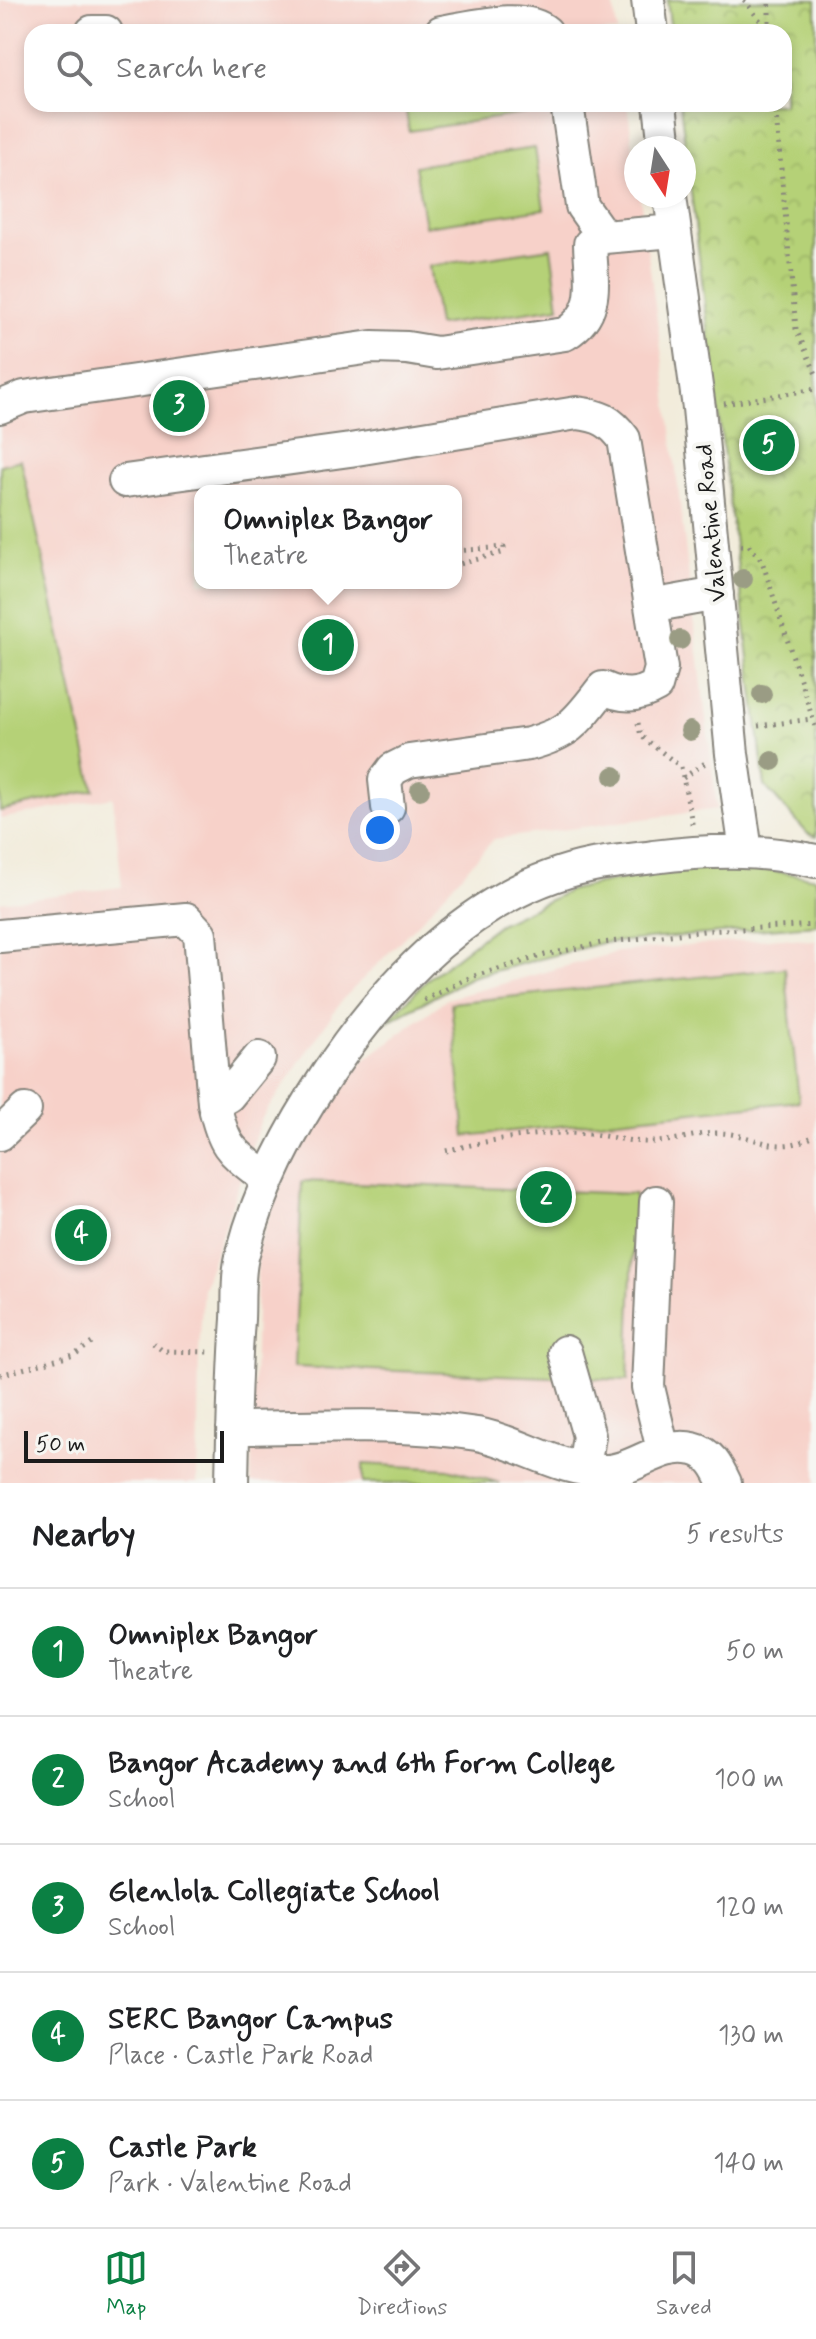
<!DOCTYPE html>
<meta charset="utf-8">
<style>
:root{--surface:#fff;--page:#f6f6f6;--text:#202124;--muted:#757577;--line:#e0e0e0;--accent:#0b8043}
body{margin:0;font-family:Mynerve,sans-serif;background:var(--page);color:var(--text)}
.compass{position:absolute;left:624px;top:136px;width:72px;height:72px;border-radius:50%;background:var(--surface);box-shadow:0 4px 12px #0003;rotate:168deg}
.scale{position:absolute;left:24px;bottom:20px;width:200px;box-sizing:border-box;padding-left:8px;border:4px solid #1c1c1c;border-top:0;font-size:22px;line-height:28px;white-space:nowrap;color:#1c1c1c;-webkit-text-stroke:6px #f6f6f2;paint-order:stroke}
.you{position:absolute;left:380px;top:830px;width:28px;height:28px;margin:-20px;border:6px solid #fff;border-radius:50%;background:#1a73e8;box-shadow:0 0 0 12px #1a73e833}
.badge{display:grid;place-items:center;width:52px;height:52px;border-radius:50%;background:var(--accent);color:#fff;font-size:26px;font-weight:700}
.pin{position:absolute;translate:-50% -50%;border:4px solid #fff;box-shadow:0 2px 8px #0006}
.popup{position:absolute;left:194px;top:485px;width:268px;height:104px;box-sizing:border-box;display:grid;place-content:center;border-radius:16px;background:var(--surface);filter:drop-shadow(0 2px 6px #0005);font-size:26px;white-space:nowrap;color:var(--muted)}
.popup b{font-size:30px;color:var(--text)}
.popup::after{content:'';position:absolute;left:50%;top:100%;margin-left:-16px;border:16px solid transparent;border-top-color:var(--surface)}
.list{margin:0;padding:0;list-style:none}
h2{display:flex;justify-content:space-between;align-items:center;height:104px;margin:0;padding:0 32px;font-size:34px}
h2 small{font-size:26px;font-weight:400;color:var(--muted)}
.list li{display:grid;grid-template-columns:52px 1fr auto;gap:24px;align-items:center;box-sizing:border-box;height:128px;padding:0 32px;border-top:2px solid var(--line)}
.list b{display:block;font-size:30px;white-space:nowrap}
.list p{margin:0;font-size:26px;white-space:nowrap;color:var(--muted)}
.list em{font-size:26px;font-style:normal;color:var(--muted)}
.icon{flex:none;width:44px;height:44px;fill:none;stroke:currentColor;stroke-width:2;stroke-linecap:round;stroke-linejoin:round}
.map{position:relative;flex:none;width:816px;height:1483px;overflow:hidden}
.search{position:absolute;background:var(--surface);box-shadow:0 4px 12px #0003;left:24px;right:24px;top:24px;height:88px;display:flex;align-items:center;gap:20px;box-sizing:border-box;padding:0 28px;border-radius:24px;color:var(--muted);font-size:30px}
.sheet{height:744px;background:var(--surface)}
nav{display:flex;justify-content:space-around;align-items:center;box-sizing:border-box;height:112px;border-top:2px solid var(--line);background:var(--surface);font-size:22px;color:var(--muted)}
nav a{display:grid;justify-items:center;gap:4px}
nav .on{color:var(--accent)}
.map>svg:first-child{display:block}
.built{fill:#f7d1c9;fill-rule:evenodd}
.green{fill:#b5d177;stroke:#68764a;stroke-width:2}
.park{fill:url(#park-crowns);stroke:#68764a;stroke-width:2}
.lines{fill:none;stroke-linecap:round;stroke-linejoin:round}
.minor-casing{stroke:#87847c;stroke-width:36}
.path{stroke:#87847c;stroke-width:5;stroke-dasharray:2 6;stroke-linecap:butt}
.minor{stroke:#fff;stroke-width:32}
.tree{fill:#9a9c84}
.labels{text-anchor:middle;stroke-width:8;stroke-linejoin:round;paint-order:stroke}
.street-label{font-size:24px;fill:#1c1c1c;stroke:#f6f6f2}
</style>
<div class="map">
<svg width="816" height="1483" viewBox="0 0 816 1483">
<defs>
<pattern id="park-crowns" width="20" height="18" patternUnits="userSpaceOnUse" patternTransform="scale(2)"><rect width="20" height="18" fill="#b5d177"/><path d="M2 6a3 3 0 1 1 6 0M12 15a3 3 0 1 1 6 0" fill="none" stroke="#9bb366"/></pattern>
</defs>
<rect width="100%" height="100%" fill="#f6f6f2"/>
<filter id="ink" filterUnits="userSpaceOnUse"><feTurbulence type="fractalNoise" baseFrequency=".0125" numOctaves="2"/><feDisplacementMap in="SourceGraphic" scale="16" xChannelSelector="R" yChannelSelector="G"/><feConvolveMatrix kernelMatrix="1 2 1 2 8 2 1 2 1" color-interpolation-filters="sRGB"/></filter>
<filter id="wash" filterUnits="userSpaceOnUse"><feTurbulence type="fractalNoise" baseFrequency=".006" numOctaves="4" result="noise"/><feDisplacementMap in="SourceGraphic" scale="32" xChannelSelector="R" yChannelSelector="G"/><feGaussianBlur stdDeviation="1.8" result="paint"/><feColorMatrix in="noise" values="0 0 0 0 0 0 0 0 0 0 0 0 0 0 0 0 0 1.4 0 .05"/><feComposite in="paint" operator="in"/></filter>
<g filter="url(#wash)">
<rect width="100%" height="100%" fill="#f2ecdb"/>
<path class="built" d="M0,0H613L617,32H32V104H627L636,167V196H640L663,364L717,809L494,839L421,920L342,1000L261,1119L203,1288L199,1351L197,1483H0V902L122,887L113,797L0,819ZM200,491H456V583H200Z
M780,938L816,941V1483H251L258,1247L296,1146L364,1060L447,999L618,952Z"/>
<path class="green" d="M405,104H528L529,113L409,131Z
M535,148L544,209L425,226L415,166Z
M551,248L559,307L438,325L429,266Z
M21,460L94,790L0,811V465Z
M738,865L816,878V925L601,943L471,977L386,1022L429,978L499,924L571,890L654,872Z
M785,968L799,1101L465,1136L451,1003Z
M302,1181L635,1194L628,1380L294,1367Z
M363,1464L448,1469L500,1483H363Z"/>
<path class="park" d="M667,0H816V837L808,834L765,786L680,104H784V32H671Z"/>
</g>
<g filter="url(#ink)">
<g class="lines">
<g class="minor-casing">
<path id="minor" d="M648,0L652,32
M92,32H106
M441,32C469,28 524,12 546,32
M567,104L582,206L604,237
M660,104L665,148
M670,196L699,408L732,754L746,851
M0,407L24,397L372,347L407,348L437,353L565,334C601,312 591,281 590,244L604,237L674,231
M125,481L350,450L577,413C600,416 610,420 624,439L661,668L656,686C637,697 623,697 603,688C577,721 572,732 529,744L409,761L393,769L385,780L388,807
M651,606L717,594
M0,936L186,919L200,934L214,1103C224,1149 231,1151 267,1179
M214,1103L228,1096L259,1058
M0,1134L25,1110
M656,1202L648,1387L663,1450
M565,1352L589,1436L584,1468
M233,1428C313,1428 397,1421 477,1434C520,1442 561,1472 606,1471C634,1471 662,1441 693,1449C711,1453 718,1468 725,1483
M232,1483C233,1428 234,1374 238,1319C239,1298 237,1273 243,1253C260,1187 291,1129 328,1073C391,979 477,888 593,865C613,861 634,860 653,857C712,850 757,849 816,861"/>
</g>
<path class="path" d="M744,0L769,32
M769,30V0
M775,104L796,329L816,374
M724,404L816,389
M741,545H749L762,561L816,729
M456,551L504,547V552L456,565
M638,723L641,736L681,767L693,828
M758,726L812,719
M683,778L705,763
M424,1000L471,977L545,955L601,943L704,931L816,925
M446,1151C487,1140 545,1130 587,1134C607,1135 627,1142 648,1142C671,1143 692,1134 715,1133C756,1132 772,1159 816,1135
M153,1343L163,1351L211,1352
M0,1375L74,1355L92,1343"/>
<use href="#minor" class="minor"/>
</g>
<g class="tree">
<circle cx="743" cy="579" r="10"/>
<circle cx="680" cy="640" r="10"/>
<circle cx="762" cy="694" r="10"/>
<circle cx="690" cy="731" r="10"/>
<circle cx="772" cy="761" r="10"/>
<circle cx="614" cy="776" r="10"/>
<circle cx="420" cy="790" r="10"/>
</g>
</g>
<g class="labels">
<g class="street-label">
<text transform="translate(710 523) rotate(-95)" y="8">Valentine Road</text>
</g>
</g>
</svg>
<svg class="compass" viewBox="-18 -18 36 36"><path d="M0-13l5 13h-10z" fill="#e53935"/><path d="M0 13l5-13h-10z" fill="#757577"/></svg>
<div class="scale">50 m</div>
<div class="you"></div>
<div class="pin badge" style="left:328px;top:645px">1</div>
<div class="popup"><b>Omniplex Bangor</b>Theatre</div>
<div class="pin badge" style="left:546px;top:1197px">2</div>
<div class="pin badge" style="left:179px;top:406px">3</div>
<div class="pin badge" style="left:81px;top:1235px">4</div>
<div class="pin badge" style="left:769px;top:445px">5</div>
<div class="search"><svg class="icon" aria-label="search" viewBox="0 0 24 24"><circle cx="10" cy="10" r="6"/><path d="M15 15l6 6"/></svg>Search here</div>
</div>
<section class="sheet">
<h2>Nearby<small>5 results</small></h2>
<ul class="list">
<li><span class="badge">1</span><div><b>Omniplex Bangor</b><p>Theatre</p></div><em>50 m</em></li>
<li><span class="badge">2</span><div><b>Bangor Academy and 6th Form College</b><p>School</p></div><em>100 m</em></li>
<li><span class="badge">3</span><div><b>Glenlola Collegiate School</b><p>School</p></div><em>120 m</em></li>
<li><span class="badge">4</span><div><b>SERC Bangor Campus</b><p>Place · Castle Park Road</p></div><em>130 m</em></li>
<li><span class="badge">5</span><div><b>Castle Park</b><p>Park · Valentine Road</p></div><em>140 m</em></li>
</ul>
</section>
<nav>
<a class="on"><svg class="icon" aria-label="map" viewBox="0 0 24 24"><path d="M3 6l6-2 6 2 6-2v14l-6 2-6-2-6 2zM9 4v14M15 6v14"/></svg>Map</a>
<a><svg class="icon" aria-label="directions" viewBox="0 0 24 24"><path d="M12 3l9 9-9 9-9-9zM9 14v-3h6M13 9l2 2-2 2"/></svg>Directions</a>
<a><svg class="icon" aria-label="saved" viewBox="0 0 24 24"><path d="M7 4h10v16l-5-4-5 4z"/></svg>Saved</a>
</nav>
